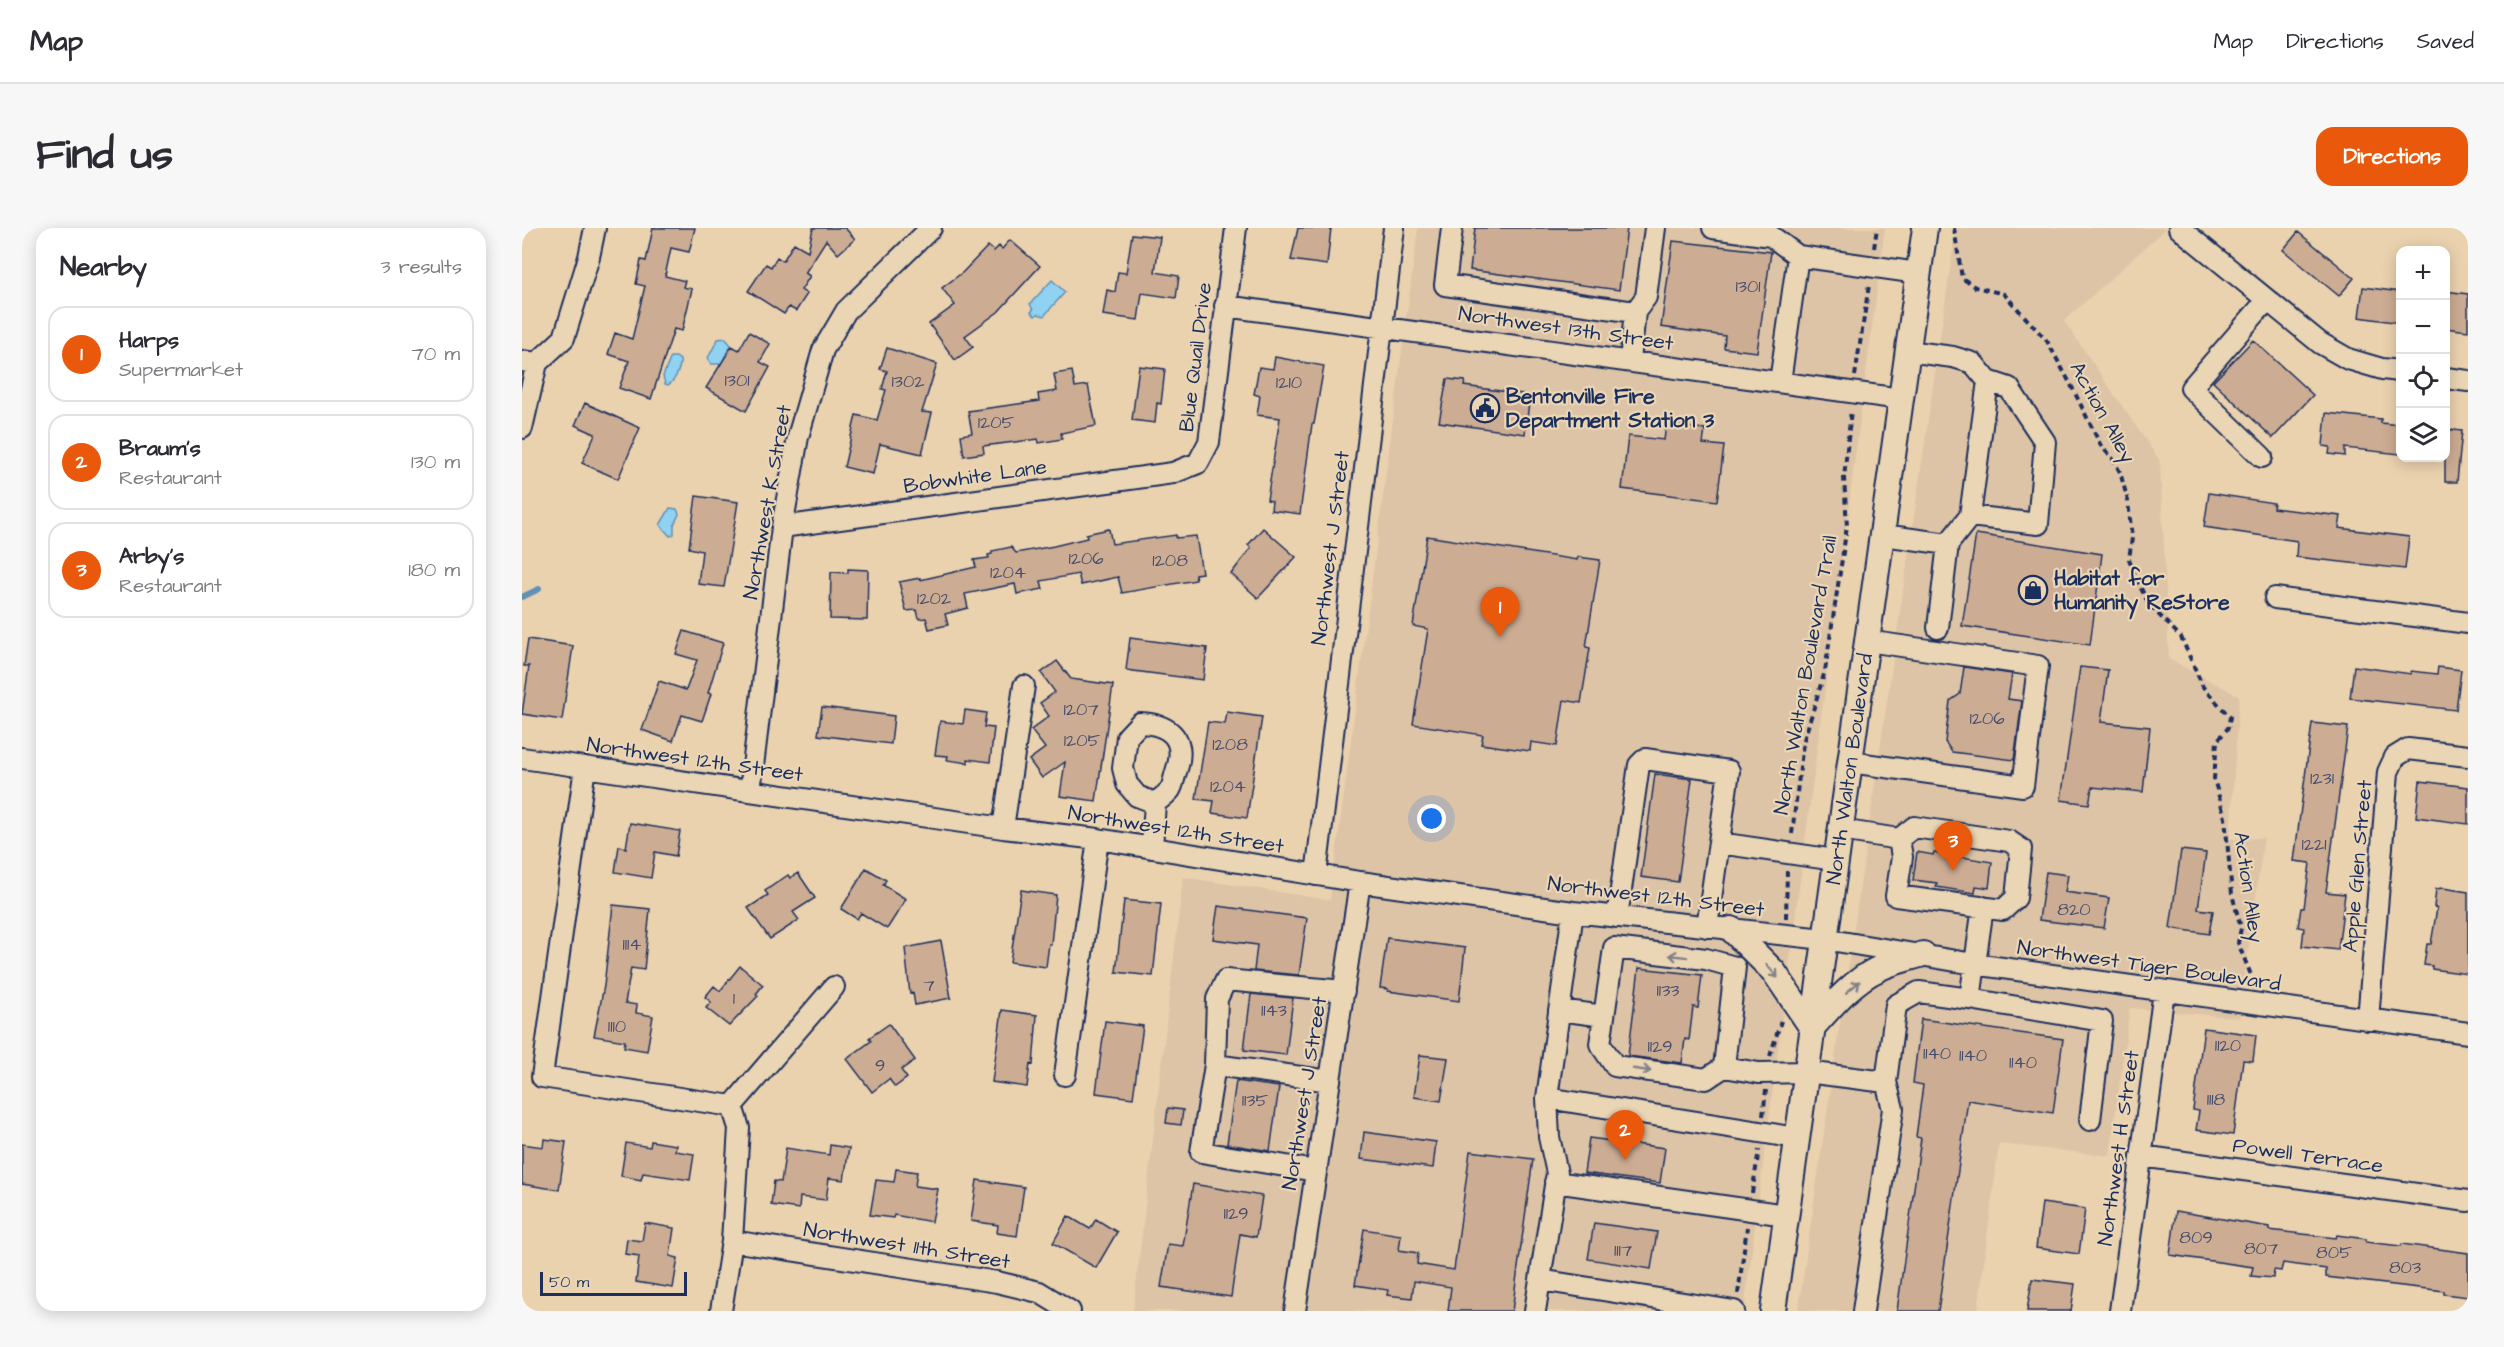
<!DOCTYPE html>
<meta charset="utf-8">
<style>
:root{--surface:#fff;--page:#f7f7f7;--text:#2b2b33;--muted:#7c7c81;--line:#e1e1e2;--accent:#ea580c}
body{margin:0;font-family:"Architects Daughter",sans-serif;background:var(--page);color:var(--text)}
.controls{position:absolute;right:18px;top:18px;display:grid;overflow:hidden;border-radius:12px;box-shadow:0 3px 15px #0003}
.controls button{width:54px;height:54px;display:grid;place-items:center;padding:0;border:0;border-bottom:2px solid var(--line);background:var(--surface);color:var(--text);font:30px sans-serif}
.scale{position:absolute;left:18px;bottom:15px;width:147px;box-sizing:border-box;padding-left:6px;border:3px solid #1b2f5e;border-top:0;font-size:16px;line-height:21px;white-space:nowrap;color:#1b2f5e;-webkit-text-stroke:4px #ead5b4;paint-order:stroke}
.you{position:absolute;left:910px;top:591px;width:21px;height:21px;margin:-15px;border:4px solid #fff;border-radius:50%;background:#1a73e8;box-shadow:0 0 0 9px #1a73e833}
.badge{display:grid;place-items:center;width:39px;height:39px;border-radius:50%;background:var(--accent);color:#fff;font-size:20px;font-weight:700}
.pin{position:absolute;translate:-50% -50px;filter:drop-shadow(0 2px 3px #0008)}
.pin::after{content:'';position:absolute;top:32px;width:21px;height:18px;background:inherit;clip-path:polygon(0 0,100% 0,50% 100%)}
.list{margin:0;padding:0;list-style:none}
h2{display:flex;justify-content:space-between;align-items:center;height:78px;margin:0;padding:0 24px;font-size:26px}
h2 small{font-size:20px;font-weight:400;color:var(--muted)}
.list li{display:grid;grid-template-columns:39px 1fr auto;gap:18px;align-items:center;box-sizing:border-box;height:96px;margin:0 12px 12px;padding:0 12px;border:2px solid var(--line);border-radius:18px}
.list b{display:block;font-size:22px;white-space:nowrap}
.list p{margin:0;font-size:20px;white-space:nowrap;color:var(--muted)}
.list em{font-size:20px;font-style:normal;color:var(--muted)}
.icon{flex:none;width:33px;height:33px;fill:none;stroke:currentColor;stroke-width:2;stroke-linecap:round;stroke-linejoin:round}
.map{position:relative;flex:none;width:1946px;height:1083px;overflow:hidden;border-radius:18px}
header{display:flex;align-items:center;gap:36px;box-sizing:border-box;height:84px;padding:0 30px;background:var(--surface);border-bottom:2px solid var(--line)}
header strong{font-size:28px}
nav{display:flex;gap:33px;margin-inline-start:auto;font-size:21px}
.intro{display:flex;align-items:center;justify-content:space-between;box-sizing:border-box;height:144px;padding:0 36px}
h1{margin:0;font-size:42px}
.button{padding:15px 27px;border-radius:18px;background:var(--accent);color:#fff;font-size:21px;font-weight:700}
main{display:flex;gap:36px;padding:0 36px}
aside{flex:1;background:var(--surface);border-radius:18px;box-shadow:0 3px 15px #0003}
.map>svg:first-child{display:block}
.built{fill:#dec4a6}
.water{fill:#90d2f1;stroke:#6191b6;stroke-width:1.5}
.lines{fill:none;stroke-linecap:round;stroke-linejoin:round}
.stream{stroke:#6191b6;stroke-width:6}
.building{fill:#ccac93;stroke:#1b2f5e;stroke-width:1.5}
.minor-casing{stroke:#1b2f5e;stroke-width:24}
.major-casing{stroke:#1b2f5e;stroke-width:28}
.path{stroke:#1b2f5e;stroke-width:4;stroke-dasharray:6 4.5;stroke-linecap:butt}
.minor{stroke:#ead5b4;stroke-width:20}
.major{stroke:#ead5b4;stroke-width:24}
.oneway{stroke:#828289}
.labels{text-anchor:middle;stroke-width:4.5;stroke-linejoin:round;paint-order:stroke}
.number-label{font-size:18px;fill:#474e6b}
.street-label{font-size:21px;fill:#1b2f5e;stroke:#ead5b4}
.poi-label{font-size:21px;font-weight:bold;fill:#1b2f5e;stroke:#ead5b4;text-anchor:start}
</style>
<header>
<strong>Map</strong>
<nav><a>Map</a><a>Directions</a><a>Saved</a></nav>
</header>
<div class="intro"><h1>Find us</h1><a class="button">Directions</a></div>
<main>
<aside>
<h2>Nearby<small>3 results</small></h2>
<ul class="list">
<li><span class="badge">1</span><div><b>Harps</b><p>Supermarket</p></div><em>70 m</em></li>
<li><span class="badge">2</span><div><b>Braum's</b><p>Restaurant</p></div><em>130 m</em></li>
<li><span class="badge">3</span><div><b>Arby's</b><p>Restaurant</p></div><em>180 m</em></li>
</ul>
</aside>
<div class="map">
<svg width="1946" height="1083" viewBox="0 0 1946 1083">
<rect width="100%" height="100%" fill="#ebd2af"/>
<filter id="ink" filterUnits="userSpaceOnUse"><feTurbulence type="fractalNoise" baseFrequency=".0167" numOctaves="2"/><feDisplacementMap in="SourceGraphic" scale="12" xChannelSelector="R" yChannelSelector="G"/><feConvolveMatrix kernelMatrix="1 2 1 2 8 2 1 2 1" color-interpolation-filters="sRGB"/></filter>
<g filter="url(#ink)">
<path class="built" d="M896,0H1363L1222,1083H611L661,649L808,672Z
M1434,0H1645L1542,93L1638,233L1647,431L1717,468L1708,611L1742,610L1717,790L1608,780L1588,928L1477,916L1456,1083H1276Z"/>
<path class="water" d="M530,52L543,64L522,88L516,86L513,88L509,84L511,82L508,76Z
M203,110L209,117L199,136H189L186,130L196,111Z
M149,129H154L158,132C159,140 153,153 146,157L143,156L141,148Z
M148,280L155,281L157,286L152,297V306L148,308L138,297Z"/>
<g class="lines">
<path class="stream" d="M0,369L17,361"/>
</g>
<path class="building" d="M131,0H173L167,24L149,20L143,48L163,53L161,59L170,61L160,103L152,101L129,171L97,160L107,133L86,126L93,105L110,111L123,58L114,56L119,32L124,33Z
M291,0H323L333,11L316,26L304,12L283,45L288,48L279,62L285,66L274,83L267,79L262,86L226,63L244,36L249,39L255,29L261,33L272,15L286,23Z
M776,0H809L805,37L769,32Z
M953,0H1105L1097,62L948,42Z
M1776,4L1832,50L1817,68L1761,22Z
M610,6L638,9L633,44L657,48L654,70L620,65L616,92L581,87L585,62L593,64L596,44L604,45Z
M488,12L518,38L476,84L443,108L451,119L433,132L407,96L433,77L420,60L441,44L466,18L472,23L477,18L480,21Z
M1151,13L1249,24L1235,124L1202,120L1203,108L1139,99Z
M1841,59L1878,64V95L1837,89Z
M1923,63L1946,66V103L1923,100Z
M227,104L248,116L238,134L248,139L224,183L184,160L210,118L217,122Z
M1731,112L1791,167L1751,210L1691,154Z
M365,120L415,136L400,184L410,185L400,226L358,216L351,246L322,239L334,187L355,192L364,162L360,161L365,143L358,141Z
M753,129L802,138L792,196H790L778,286L749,282L750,273L745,272L758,190L735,187L738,168L732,166L737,139L751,141Z
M617,138L643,141L639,176L635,175L633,195L610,192Z
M550,143L553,159L566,157L574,198L539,205L540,211L517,215L516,211L461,218L462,225L442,228L439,207L450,205L446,183L517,173L516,166L535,163L532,146Z
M925,151L943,153L942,158L1008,167L1003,206L917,194Z
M63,175L118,200L96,251L60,235L73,206L53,197Z
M1804,185L1859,191V195L1878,197V226L1823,220V228L1807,226L1808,219L1801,218Z
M1144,197L1183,201L1181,216L1202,218L1195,273L1100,261L1106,208L1142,212Z
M1923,201L1940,203L1935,254H1923Z
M1687,265L1752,275L1751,280L1819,288L1817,300L1887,309L1883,341L1774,329L1775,313L1682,299Z
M174,268L216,274L202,359L176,356L180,323L167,320Z
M741,300L774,329L736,370L709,346L729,320L726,317Z
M587,301L590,316L654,307V310L674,308L680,345L673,346L674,352L600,365L596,349L559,357L556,346L519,353L521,361L495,366L493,356L443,366L446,380L423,386L426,397L407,401L404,390L397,391L395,382L384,383L377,354L398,350V352L454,339L452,332L467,330L466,327L470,326V323L489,319L494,325L532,318L565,310L564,306Z
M1454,306L1580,326L1568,417L1440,398Z
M905,308L1055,332L1056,329L1078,332L1064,419L1068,420L1059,475L1042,472L1035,518L1009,514L1008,523L959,516L961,507L891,496L906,401L891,398Z
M326,341L346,342L345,392L308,391L309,344L326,345Z
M162,403L201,415L186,465L189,466L180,493L160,487L151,513L120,502L137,453L164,462L175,432L154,426Z
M608,410L685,420L681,452L604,442Z
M6,411L51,418L40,492L0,486L7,438H2Z
M535,433L549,451L591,457L574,573L538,568L543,534L520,550L507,532L523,520L509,502L527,488L518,475L533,464L519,445Z
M1832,438L1889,446V443L1915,446L1916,439L1939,442L1934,482L1828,470Z
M1442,439L1490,446L1486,471L1500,473L1492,532L1430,524L1423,514L1428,473L1438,466Z
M1558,439L1586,442L1579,494L1628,499L1621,564L1570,559L1567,576L1539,572Z
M300,479L372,488L369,516L296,507Z
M443,482L464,485L462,499L472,500L468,534L446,531V535L425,532L426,528L413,527L418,493L441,496Z
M705,484L740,489L725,590L690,585L692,573L674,571L686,494L703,496Z
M1790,495L1826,499L1804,664L1823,666L1816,722L1780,718L1782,700L1776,699L1779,680H1782L1788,635L1772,633Z
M1133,546L1170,551L1156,654L1119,649Z
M1898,553L1946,559V596L1894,589Z
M108,595L158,603L154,628L133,624L129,650L93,644L97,618L104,620Z
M1659,622L1684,625L1676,681L1691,683L1687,706L1648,700Z
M1395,624L1411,627L1412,624L1470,634L1467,660L1454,658L1453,665L1414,659L1415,655L1391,652Z
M344,640L364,652L361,657L384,671L365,701L339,685L335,691L319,681Z
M1524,644L1546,647L1543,664L1587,670L1582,700L1517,692Z
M276,645L293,670L271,684L277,692L248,711L226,680L246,667L243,663L266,647L268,650Z
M1921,660L1946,664V746L1910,741V738L1902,737L1905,716H1909L1915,680L1912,679L1914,661Z
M499,662L534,667L529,716H527L524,739L488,734Z
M602,672L639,676L631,748L594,744Z
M91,677L128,681L122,742L109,740L103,775L115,777L114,785L131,788L125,823L102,819L103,813L72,808L82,758Z
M696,678L785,690L777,747L732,743L735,717L691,711Z
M865,710L943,720L937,773L866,763V761L858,760Z
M419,713L429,770L393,777L391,765L388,766L383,720Z
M218,738L241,757L234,766L236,768L207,798L184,780L189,774L183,769L192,758L198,763Z
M1117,740L1180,747L1176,780L1171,779L1167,812L1163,811L1160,835L1106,828Z
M729,766L771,770L764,827L722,822Z
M480,782L515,787L511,837L508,836L505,859L470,854Z
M1399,791L1541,811L1531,885L1446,872L1416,1083H1375L1399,910L1394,909L1401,857L1391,855Z
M583,793L621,798L611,870L574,865Z
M367,796L393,832L379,842L385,850L373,859L367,851L350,864L325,831L349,813L347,810Z
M1682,800L1734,807L1731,833L1721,832L1711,907L1674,902L1677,883L1671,882Z
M898,827L926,830L919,873L892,869Z
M714,853L757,859L748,923L705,916Z
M646,880L661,882L659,897L644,895Z
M842,904L914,914L911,940L839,931Z
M1067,910L1143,920L1138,955L1062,945Z
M22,911L44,914L37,962L0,956V916L21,919Z
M129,913L154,917L153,923L172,926L168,952L121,945L119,952L99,948L104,915L128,919Z
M308,917L327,920L322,952L307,950L304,972L278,969L277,981L249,977L252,953L259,954L264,920L307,927Z
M948,923L1011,931L990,1083H926L929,1059L892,1053L890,1070L865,1067L866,1062L833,1057L842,1001L879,1007L877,1022L896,1025L895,1036L932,1042Z
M374,941L395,944L393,958L416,961L410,994L372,987L371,990L348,987L354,952L372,954Z
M455,952L502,959L495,1008L475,1005L476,997L449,993Z
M671,956L740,968L734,1009L718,1006L709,1069L639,1059L646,1016L661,1018Z
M1520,975L1563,981L1557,1026L1514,1020Z
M1654,983L1747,999V1002L1814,1010L1815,1007L1844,1011V1014L1879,1018L1880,1016L1946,1025V1069L1922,1066V1063L1804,1049V1041L1761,1035L1759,1043L1752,1042L1751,1050L1729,1048L1731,1039L1648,1027Z
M546,988L568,1001L574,991L595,1004L574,1040L531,1015Z
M123,995L152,1000L148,1028L156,1030L151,1060L114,1054L117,1028L103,1026L105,1011L120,1013Z
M1072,995L1135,1004L1129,1041L1066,1031Z
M1510,1051L1553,1056L1549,1083H1505Z"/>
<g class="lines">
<g class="minor-casing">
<path id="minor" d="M930,0L923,57L1113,84L1108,133
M1191,0L1249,8L1276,28
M1657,0L1798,115L1826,131L1860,141L1878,143
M703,78L1379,171
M1113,84L1124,69L1133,0
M0,133L15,135L42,110L67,29L73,0
M1924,150L1946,153
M1258,154L1276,28L1396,45
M0,200L15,135
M1740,229L1669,160L1745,72
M1448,288L1516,296L1523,214L1487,160L1466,153
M260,299L651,245L676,235L687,214L714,0
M1361,307L1426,316L1448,288L1466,153L1451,135L1431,129L1385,123
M1753,370L1946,395
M1416,400L1426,316
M0,530L481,600L576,611L838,654L1051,684L1302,711L1452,736L1946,805
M1328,534L1501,558L1516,438L1345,413
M63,539L20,849L210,878L217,900L210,1013L199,1083
M228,563L260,299L276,209L301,122L324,83L409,0
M481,600L502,458
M1318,602L1377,611L1380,629L1374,668L1481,682L1494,670L1499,621L1487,613L1392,599L1377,611
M1197,615L1313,632
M630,620L633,575C638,571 644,567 648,562C651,558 652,550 654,544C665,513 650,496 618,495L605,509L601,540L605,556L615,568L633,575
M794,647L872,0
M1095,689L1117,537L1123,531L1207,543L1185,699
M1448,771L1580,793L1568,892
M1037,782L1082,788
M1846,792L1866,544L1873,529L1886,521L1946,528
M693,837L679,924L794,943
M1202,839L1184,851L1093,838L1078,816L1092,720L1184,731L1213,739L1202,839L1237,845L1284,844L1364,854L1374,777L1397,764L1448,771L1461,679
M543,847L576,611
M808,853L693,837L695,771L704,752L822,763
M1025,870L1275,910
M210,878L312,759
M1619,928L1946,973
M1033,954L1264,987
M210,1013L475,1054L517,1064L548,1083
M1018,1052L1212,1083
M773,1083L838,654
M1013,1083L1035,945L1027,909L1025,870L1051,684
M1341,1083L1371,881L1364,854
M1598,1083L1642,763"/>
</g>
<g class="major-casing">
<path id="major" d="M1209,701L1252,744L1290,800C1309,779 1330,753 1356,741C1370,734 1386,731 1401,726
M1251,1083L1403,0"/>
</g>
<path class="path" d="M1432,0L1440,50L1453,59L1482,66L1525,113L1548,155L1579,218L1591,231L1598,244L1606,273L1610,310L1607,331L1613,348L1627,377L1659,409L1681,459L1708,489L1706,500L1695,513L1692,551L1703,590L1710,666L1719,700L1716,715L1729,747
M1352,20L1355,0
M1333,148L1347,57
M1270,606L1281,515L1303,443L1325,298L1322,250L1329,182
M1264,690L1265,643
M1248,828L1259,793
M1241,888L1244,862
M1230,965L1237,922
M1216,1066L1225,999"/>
<use href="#minor" class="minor"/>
<use href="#major" class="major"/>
</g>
<defs><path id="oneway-shaft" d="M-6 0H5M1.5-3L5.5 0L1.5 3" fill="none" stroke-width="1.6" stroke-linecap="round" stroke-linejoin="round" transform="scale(1.5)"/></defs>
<g class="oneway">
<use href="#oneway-shaft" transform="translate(1156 728) rotate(-173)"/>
<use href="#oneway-shaft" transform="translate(1250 743) rotate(50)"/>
<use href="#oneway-shaft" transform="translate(1331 759) rotate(-40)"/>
<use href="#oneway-shaft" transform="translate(1120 842) rotate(8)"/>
</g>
</g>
<defs>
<g id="civic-ring" transform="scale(1.5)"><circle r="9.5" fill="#ead5b4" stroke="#1b2f5e" stroke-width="1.5"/><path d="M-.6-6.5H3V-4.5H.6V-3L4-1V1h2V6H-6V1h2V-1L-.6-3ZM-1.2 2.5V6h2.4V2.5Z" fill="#1b2f5e"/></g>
<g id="shop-ring" transform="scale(1.5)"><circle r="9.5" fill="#ead5b4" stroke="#1b2f5e" stroke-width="1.5"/><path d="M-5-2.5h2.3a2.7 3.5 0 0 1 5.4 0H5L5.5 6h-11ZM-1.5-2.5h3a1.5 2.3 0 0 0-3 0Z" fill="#1b2f5e"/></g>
</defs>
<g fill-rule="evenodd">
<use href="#civic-ring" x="963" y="180"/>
<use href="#shop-ring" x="1511" y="362"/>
</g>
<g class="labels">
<g class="number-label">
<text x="1226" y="64">1301</text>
<text x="215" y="158">1301</text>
<text x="386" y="159">1302</text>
<text x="767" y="160">1210</text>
<text x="474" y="200">1205</text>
<text x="564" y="336">1206</text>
<text x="648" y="338">1208</text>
<text x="486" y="350">1204</text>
<text x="412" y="376">1202</text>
<text x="559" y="487">1207</text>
<text x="1465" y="496">1206</text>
<text x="560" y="518">1205</text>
<text x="708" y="522">1208</text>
<text x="1800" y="556">1231</text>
<text x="706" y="564">1204</text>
<text x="1792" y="622">1221</text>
<text x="1552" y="687">820</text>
<text x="110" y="722">1114</text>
<text x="407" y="763">7</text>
<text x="1146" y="768">1133</text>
<text x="212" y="776">1</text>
<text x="752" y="788">1143</text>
<text x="95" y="804">1110</text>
<text x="1706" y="823">1120</text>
<text x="1138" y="824">1129</text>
<text x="1415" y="831">1140</text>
<text x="1451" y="833">1140</text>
<text x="1501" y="840">1140</text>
<text x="358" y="843">9</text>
<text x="1694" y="877">1118</text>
<text x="733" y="878">1135</text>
<text x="714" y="991">1129</text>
<text x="1674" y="1015">809</text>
<text x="1739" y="1026">807</text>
<text x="1101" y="1028">1117</text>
<text x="1812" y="1030">805</text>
<text x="1883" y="1045">803</text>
</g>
<g class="street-label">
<text transform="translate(1044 100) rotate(8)" y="7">Northwest 13th Street</text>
<text transform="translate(673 129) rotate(-83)" y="7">Blue Quail Drive</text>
<text transform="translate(1581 184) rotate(61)" y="7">Action Alley</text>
<text transform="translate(453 248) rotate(-8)" y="7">Bobwhite Lane</text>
<text transform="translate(245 274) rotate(-80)" y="7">Northwest K Street</text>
<text transform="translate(808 320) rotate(-83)" y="7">Northwest J Street</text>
<text transform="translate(1283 447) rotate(-80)" y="7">North Walton Boulevard Trail</text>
<text transform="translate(173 531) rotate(8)" y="7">Northwest 12th Street</text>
<text transform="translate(1327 541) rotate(-82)" y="7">North Walton Boulevard</text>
<text transform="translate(654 601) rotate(9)" y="7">Northwest 12th Street</text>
<text transform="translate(1835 638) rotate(-85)" y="7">Apple Glen Street</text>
<text transform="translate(1727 659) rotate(82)" y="7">Action Alley</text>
<text transform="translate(1134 668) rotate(7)" y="7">Northwest 12th Street</text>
<text transform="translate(1627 737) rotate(8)" y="7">Northwest Tiger Boulevard</text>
<text transform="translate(782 865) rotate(-81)" y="7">Northwest J Street</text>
<text transform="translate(1596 920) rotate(-82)" y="7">Northwest H Street</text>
<text transform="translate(1786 927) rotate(8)" y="7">Powell Terrace</text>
<text transform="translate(385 1017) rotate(9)" y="7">Northwest 11th Street</text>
</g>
<g class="poi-label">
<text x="984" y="175">Bentonville Fire<tspan x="984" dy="24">Department Station 3</tspan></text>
<text x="1532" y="357">Habitat for<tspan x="1532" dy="24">Humanity ReStore</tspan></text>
</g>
</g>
</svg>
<div class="controls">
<button>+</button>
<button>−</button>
<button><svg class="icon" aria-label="locate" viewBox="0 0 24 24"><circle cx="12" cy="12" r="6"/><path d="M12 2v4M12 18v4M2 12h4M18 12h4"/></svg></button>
<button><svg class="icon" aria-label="layers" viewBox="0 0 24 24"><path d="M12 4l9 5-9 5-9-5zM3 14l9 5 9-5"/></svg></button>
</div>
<div class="scale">50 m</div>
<div class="you"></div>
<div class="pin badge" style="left:978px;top:409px">1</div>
<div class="pin badge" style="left:1103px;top:932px">2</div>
<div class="pin badge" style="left:1431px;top:643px">3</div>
</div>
</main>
